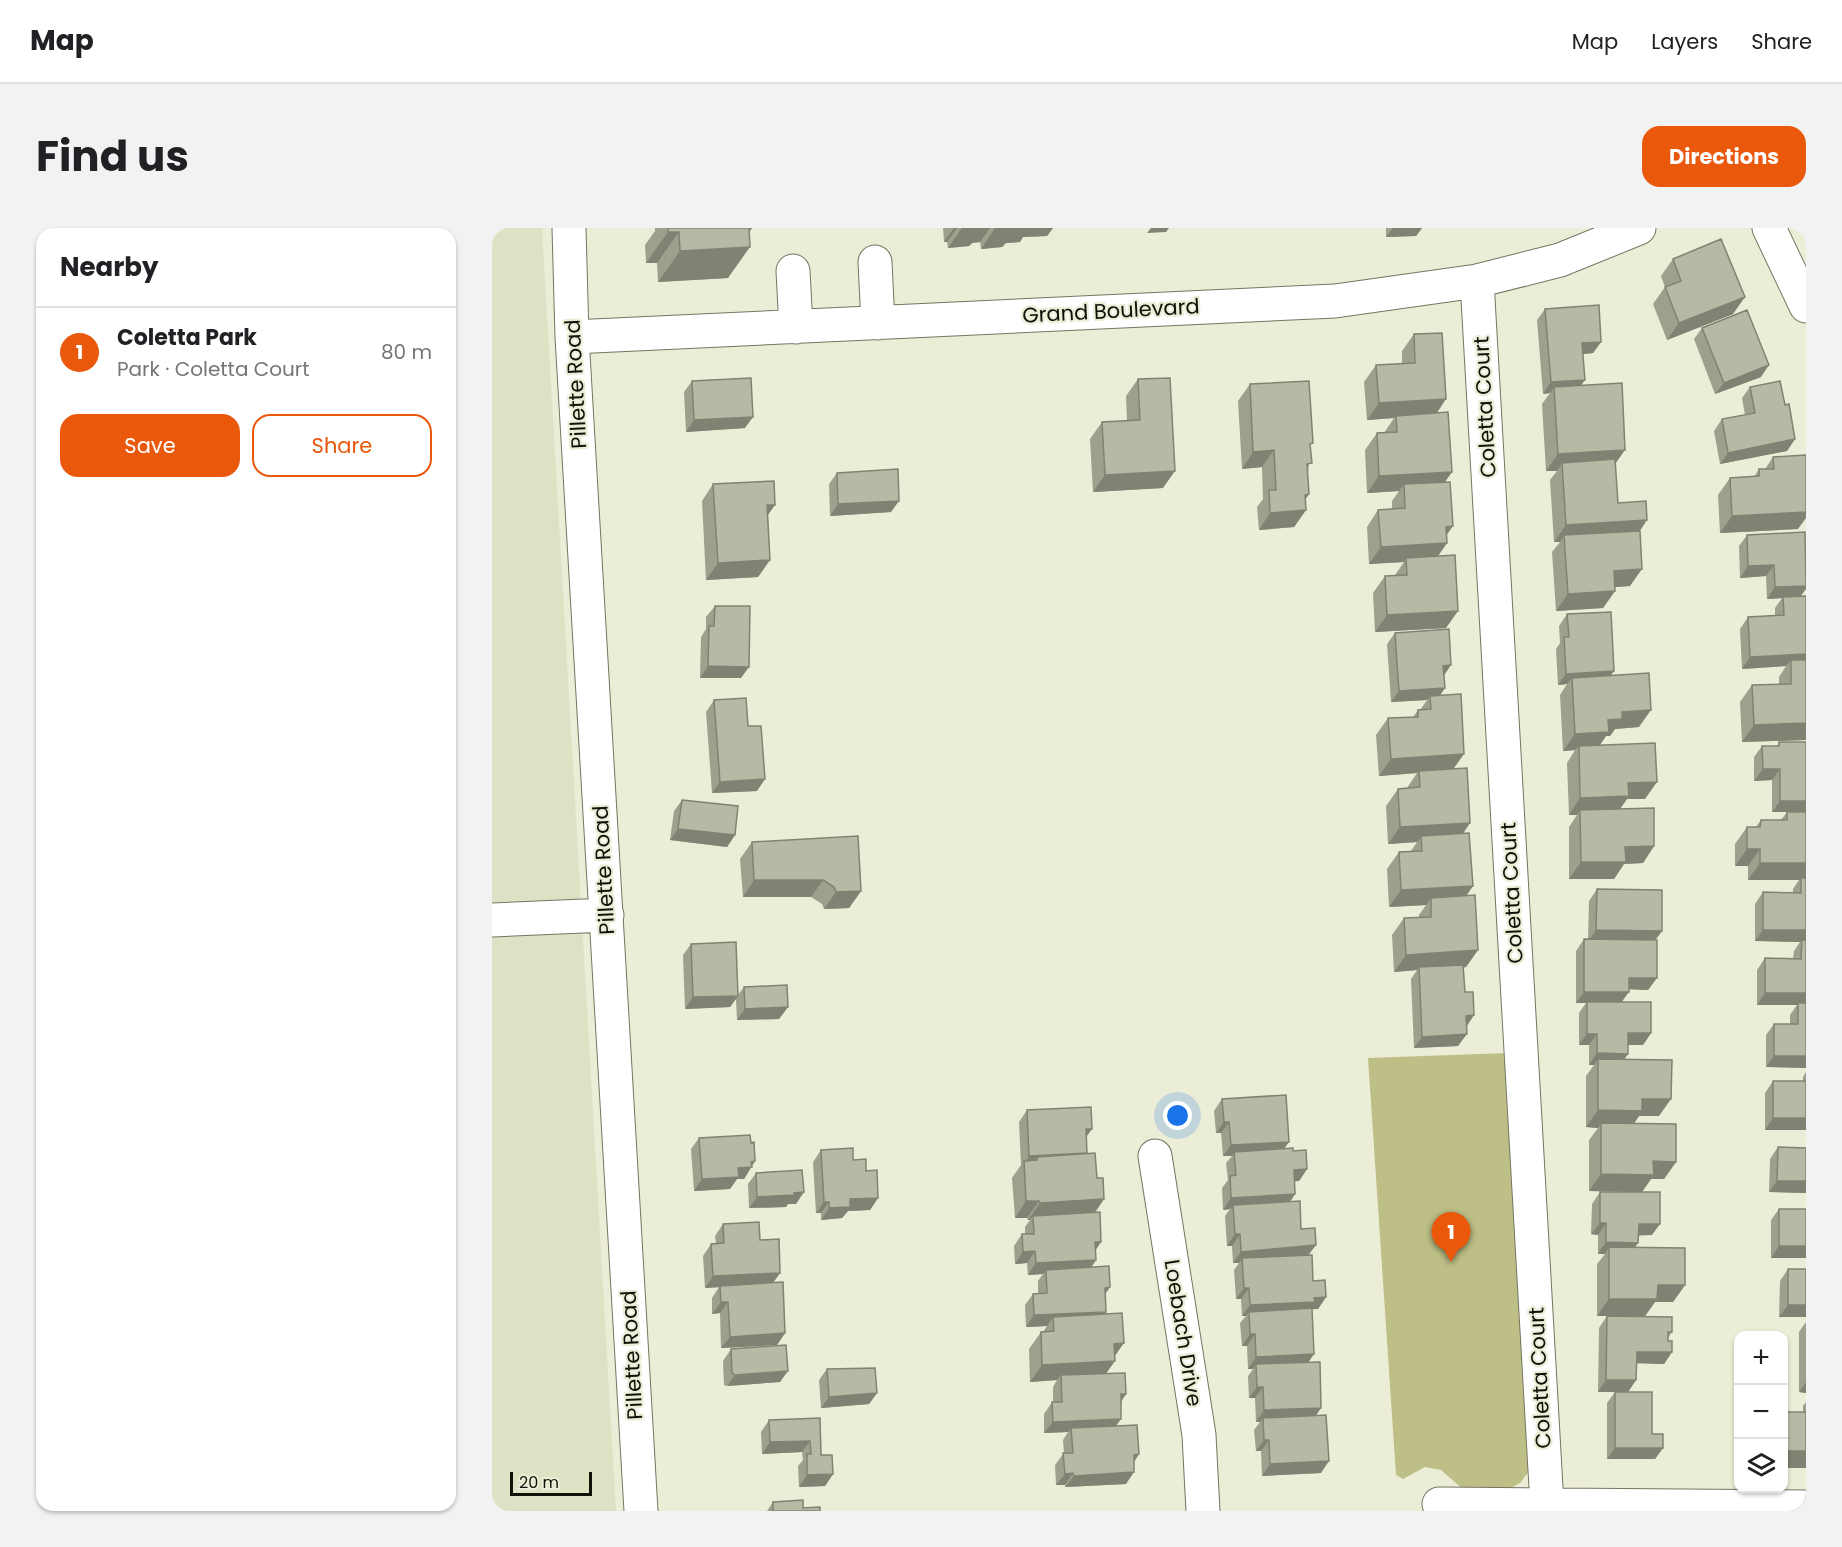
<!DOCTYPE html>
<meta charset="utf-8">
<style>
:root{--surface:#fff;--page:#f2f2f2;--text:#202124;--muted:#757577;--line:#e0e0e0;--accent:#ea580c}
body{margin:0;font-family:Poppins,sans-serif;background:var(--page);color:var(--text)}
.controls{position:absolute;right:18px;bottom:18px;display:grid;overflow:hidden;border-radius:12px;box-shadow:0 2px 4px #0004}
.controls button{width:54px;height:54px;display:grid;place-items:center;padding:0;border:0;border-bottom:2px solid var(--line);background:var(--surface);color:var(--text);font:30px sans-serif}
.scale{position:absolute;left:18px;bottom:15px;width:82px;box-sizing:border-box;padding-left:6px;border:3px solid #11110a;border-top:0;font-size:16px;line-height:21px;white-space:nowrap;color:#11110a;-webkit-text-stroke:4px #ecedd7;paint-order:stroke}
.you{position:absolute;left:686px;top:888px;width:21px;height:21px;margin:-15px;border:4px solid #fff;border-radius:50%;background:#1a73e8;box-shadow:0 0 0 9px #1a73e833}
.badge{display:grid;place-items:center;width:39px;height:39px;border-radius:50%;background:var(--accent);color:#fff;font-size:20px;font-weight:700}
.pin{position:absolute;translate:-50% -50px;filter:drop-shadow(0 2px 3px #0008)}
.pin::after{content:'';position:absolute;top:32px;width:21px;height:18px;background:inherit;clip-path:polygon(0 0,100% 0,50% 100%)}
.list{margin:0;padding:0;list-style:none}
h2{display:flex;justify-content:space-between;align-items:center;height:78px;margin:0;padding:0 24px;font-size:26px}
h2 small{font-size:20px;font-weight:400;color:var(--muted)}
.list li{display:grid;grid-template-columns:39px 1fr auto;gap:18px;align-items:center;box-sizing:border-box;height:90px;padding:0 24px;border-top:2px solid var(--line)}
.list b{display:block;font-size:22px;white-space:nowrap}
.list p{margin:0;font-size:20px;white-space:nowrap;color:var(--muted)}
.list em{font-size:20px;font-style:normal;color:var(--muted)}
.actions{display:flex;gap:12px;padding:18px 24px}
.actions a{flex:1;padding:14px 0;border:2px solid var(--accent);border-radius:18px;text-align:center;font-size:21px;color:var(--accent)}
.actions .main{background:var(--accent);color:#fff}
.icon{flex:none;width:33px;height:33px;fill:none;stroke:currentColor;stroke-width:2;stroke-linecap:round;stroke-linejoin:round}
.map{position:relative;flex:none;width:1314px;height:1283px;overflow:hidden;border-radius:18px}
header{display:flex;align-items:center;gap:36px;box-sizing:border-box;height:84px;padding:0 30px;background:var(--surface);border-bottom:2px solid var(--line)}
header strong{font-size:28px}
nav{display:flex;gap:33px;margin-inline-start:auto;font-size:21px}
.intro{display:flex;align-items:center;justify-content:space-between;box-sizing:border-box;height:144px;padding:0 36px}
h1{margin:0;font-size:42px}
.button{padding:15px 27px;border-radius:18px;background:var(--accent);color:#fff;font-size:21px;font-weight:700}
main{display:flex;gap:36px;padding:0 36px}
aside{flex:1;background:var(--surface);border-radius:18px;box-shadow:0 2px 4px #0004}
.map>svg:first-child{display:block}
.built{fill:#dfe1c4}
.green{fill:#bdbf87}
.lines{fill:none;stroke-linecap:round;stroke-linejoin:round}
.minor-casing{stroke:#747562;stroke-width:35}
.minor{stroke:#fff;stroke-width:33}
.wall{fill:#9e9f8d}
.shaded-wall{fill:#818273}
.building{fill:#b8b9a4;stroke:#818273;stroke-width:1.5}
.labels{text-anchor:middle;stroke-width:4.5;stroke-linejoin:round;paint-order:stroke}
.street-label{font-size:21px;fill:#11110a;stroke:#ecedd7}
</style>
<header>
<strong>Map</strong>
<nav><a>Map</a><a>Layers</a><a>Share</a></nav>
</header>
<div class="intro"><h1>Find us</h1><a class="button">Directions</a></div>
<main>
<aside>
<h2>Nearby<small></small></h2>
<ul class="list">
<li><span class="badge">1</span><div><b>Coletta Park</b><p>Park · Coletta Court</p></div><em>80 m</em></li>
</ul>
<div class="actions"><a class="main">Save</a><a>Share</a></div>
</aside>
<div class="map">
<svg width="1314" height="1283" viewBox="0 0 1314 1283">
<rect width="100%" height="100%" fill="#ecedd7"/>
<path class="built" d="M0,0H50L124,1283H0Z"/>
<path class="green" d="M1015,825L1040,1239L1028,1255L1010,1265L973,1263L949,1242L933,1239L911,1251L904,1247L876,830Z"/>
<g class="lines">
<g class="minor-casing">
<path id="minor" d="M77,0L80,109L149,1283
M1277,0L1314,78
M383,34L386,95
M301,43L304,99
M985,53L1055,1277
M80,109L843,73L985,53L1068,32L1147,0
M0,692L115,687
M663,928L707,1207L711,1283
M947,1276L1314,1279"/>
</g>
<use href="#minor" class="minor"/>
</g>
<path class="wall" d="M163,0H260L257,4L236,50L166,54L165,35H154L153,17L163,3Z
M451,0H561L555,8L531,9L528,14L514,15L510,19L489,21L488,14L480,15L477,18L456,20L455,14H452Z
M894,0H930L924,8L894,9Z
M1181,31L1241,86L1175,112L1161,76L1173,59L1169,48Z
M1053,81L1109,114L1101,125L1091,126L1089,157L1123,237L1126,275L1148,303L1138,358L1123,359V363L1111,380L1064,383L1060,324L1068,314H1062L1058,252L1065,243H1054L1050,176L1058,165L1051,166L1045,92Z
M1210,100L1269,149L1223,166L1202,111Z
M922,106L944,185L960,244L952,254L955,315L946,328L954,400L883,404L881,365L893,348L903,347L912,334L877,336L875,299L886,282L900,281V273L907,263L875,265L873,222L885,205H892L902,190L875,192L872,154L884,137L910,136V123Z
M646,151L671,260L601,264L598,211L610,194L635,193L634,168Z
M200,153L253,200L194,204L192,164Z
M758,156L819,218L813,272L814,282L802,299L767,302L765,279L771,271L770,239L750,241L746,173Z
M1258,159L1293,177L1303,211L1295,223L1228,236L1222,203L1230,191L1253,187L1250,170Z
M1281,229L1306,301L1228,305L1226,267L1238,250L1262,249L1267,241H1273Z
M345,245L399,284L338,288L337,256Z
M221,256L276,287L278,332L266,349L214,352L210,273Z
M1255,307L1309,368L1314,512L1250,514L1248,474L1260,457L1287,456V449L1294,438L1250,441L1248,401L1256,389L1283,388V380L1290,370L1275,371L1274,348L1248,350L1247,318Z
M223,378L249,450H208L209,409L214,401V389Z
M1075,386L1122,443L1118,448L1147,499L1123,501L1118,508H1114L1108,517L1153,571H1135L1128,581L1162,618L1151,635L1132,636L1122,651H1077V599L1085,587H1077L1075,535L1083,522L1071,523L1068,467L1075,456L1066,457L1064,421L1068,415L1067,398Z
M903,405L952,448L948,467L962,541L978,595L971,606L981,658L974,668L986,722L974,739L971,740L973,764L982,787L974,799L966,818L922,820L919,751L925,742L902,744L900,707L912,690H927V687L934,677L897,679L895,641L907,624L919,623L925,614L896,616L894,578L906,561L915,560L925,545L887,548L884,507L896,490L921,489L926,482H928L935,472L899,474L895,416Z
M222,472L256,498L265,563L220,565L214,484Z
M1287,514H1314V840L1274,839V807L1282,796H1298V787L1305,777H1265V742L1273,730L1301,731L1302,723L1308,714L1263,713V676L1271,664L1301,665V661L1307,652H1256V638H1243V616L1255,599H1264L1269,592H1289L1295,584H1280V552L1262,553V529L1270,518H1285Z
M190,572L243,607L235,619L178,612L182,583Z
M260,614L369,663L357,680L332,681L330,676L319,669H251L248,631Z
M1105,661L1170,703L1163,712L1156,762L1137,761L1130,774L1159,805L1151,817H1136V826L1132,831L1167,888H1147L1141,896L1184,934L1172,951H1159L1150,964L1097,963V912L1106,900L1094,899V848L1102,837H1097V817H1087V785L1094,775H1084V723L1092,711L1096,712L1097,673Z
M199,716L246,767L252,759L296,779L287,791L245,792L244,771L238,779L193,781L191,727Z
M1314,844V902H1273V865L1281,853H1311V849Z
M730,871L792,921L801,923L815,941L807,953H802L803,966L798,974L809,1001L816,1028L821,1053L834,1069L826,1081H820L817,1134L824,1188L829,1245L770,1248L769,1223H764L762,1202L768,1194H764L763,1170H757L756,1148L761,1141H756L755,1118H750L748,1095L754,1088H750L749,1071H744L742,1042L747,1035H741L740,1018H735L733,988L738,981L731,982L730,960L736,952L734,935L740,928H731L729,905H724L722,883Z
M535,882L595,909V925L594,926L612,971L603,985L604,1032L599,1039L618,1059L613,1066L614,1084L613,1086L623,1128L614,1145L634,1166L629,1174L624,1198L647,1226L642,1234L634,1256L573,1259V1257H564L563,1237L572,1225L571,1212L576,1204L552,1205V1186L560,1174H561V1159L565,1152L538,1154L537,1121L549,1104H551L555,1098L534,1099L533,1077L541,1066L546,1065V1053L551,1046L536,1047L535,1035L523,1036L522,1018L530,1006H533V999L538,992H536L535,990H523L520,950L529,937L527,894Z
M207,910L259,915L263,933L252,951H245L238,961L202,963L199,921Z
M1314,912V965L1277,964L1278,931L1286,919L1314,920Z
M329,922L361,932L374,943L386,970L378,982L356,983L350,990L329,992V985H324L321,934Z
M264,945L304,976H296L294,979L257,980L256,956Z
M1108,964L1160,1007H1146V1015L1143,1019L1193,1057L1181,1074H1163L1153,1088H1105V1036L1113,1026H1106V1007L1099,1006L1100,976Z
M1287,981H1314V1030H1279V992Z
M231,996L268,1012L288,1045L281,1055L293,1105L285,1117L229,1120L228,1085L220,1086V1070L227,1059L213,1060L211,1028L219,1016H224L223,1008Z
M1296,1041L1314,1089H1287L1288,1053Z
M1115,1088L1180,1104L1176,1110V1113L1180,1124L1172,1136L1145,1135L1144,1152L1136,1164H1106L1107,1100Z
M1314,1094V1165L1307,1164V1104Z
M239,1121L288,1154L235,1158L232,1157L231,1133Z
M335,1141L385,1165L377,1176L329,1180L327,1152Z
M1123,1164L1171,1220L1163,1231H1115V1175Z
M1314,1174V1240H1292V1185L1293,1184H1311V1178Z
M328,1190L329,1227L341,1246L333,1258L307,1259L306,1238L311,1232L310,1224L270,1226L269,1204L277,1192Z
M281,1274L311,1280L328,1283H275Z"/>
<path class="shaded-wall" d="M253,0H260L246,20L258,19L236,50L166,54L188,23Z
M462,0H465L455,14H452Z
M470,0H498L488,14L480,15L477,18L456,20Z
M503,0H561L555,8L531,9L528,14L514,15L510,19L489,21Z
M659,0H677L674,4L655,5Z
M901,0H930L924,8L894,9Z
M176,4H187L165,35H154Z
M1253,69L1241,86L1175,112L1187,95Z
M1109,114L1101,125L1082,127L1090,115Z
M1277,137L1269,149L1223,166L1232,155Z
M1093,152L1085,163L1062,159L1058,165L1051,166L1059,154Z
M954,171L943,188H904L902,190L875,192L887,175Z
M261,189L253,200L194,204L202,192Z
M1303,211L1295,223L1228,236L1236,225Z
M782,222L770,239L750,241L761,224Z
M1133,222L1121,239L1070,235L1065,243H1054L1066,226Z
M683,243L671,260L601,264L613,247Z
M960,244L948,261L912,256L907,263L875,265L887,248Z
M817,266L806,283L814,282L802,299L767,302L778,285L813,267Z
M407,273L399,284L338,288L346,276Z
M275,277H283L271,294Z
M1314,284V290L1306,301L1228,305L1240,288Z
M1155,292L1144,309L1072,307L1068,314H1062L1074,297Z
M961,298L949,315L954,299Z
M955,315L943,332L914,330L912,334L877,336L889,319Z
M278,332L266,349L214,352L226,335Z
M1282,337L1274,348L1248,350L1256,338Z
M1150,341L1138,358L1110,360L1122,343Z
M1314,358V361L1308,369L1275,371L1283,359Z
M1123,363L1111,380L1064,383L1076,366Z
M966,383L954,400L883,404L895,387Z
M1314,426V437L1299,432L1294,438L1250,441L1258,429Z
M959,437L951,449V438Z
M216,438L257,439L249,450H208Z
M1122,443L1114,454L1080,450L1075,456L1066,457L1074,446Z
M953,460L945,472L938,468L935,472L899,474L907,463Z
M1159,482L1147,499L1123,501L1118,508H1114L1105,521L1087,518L1083,522L1071,523L1083,506L1116,492L1130,484Z
M1314,495V512L1250,514L1262,497Z
M972,526L960,543H927L925,545L887,548L899,531Z
M1271,541H1288L1280,552L1262,553Z
M273,551L265,563L220,565L228,554Z
M1165,554L1153,571H1135L1125,585L1088,582L1085,587H1077L1088,570L1136,555Z
M1288,573H1314V584H1280Z
M978,595L966,612L929,608L925,614L896,616L908,599Z
M186,601L243,607L235,619L178,612Z
M1162,618L1151,635L1132,636L1122,651H1077L1089,634L1133,619Z
M1255,621H1268L1256,638H1243Z
M1268,635H1314V652L1309,650L1307,652H1256Z
M262,652H331L319,669H251Z
M981,658L969,675L939,670L934,677L897,679L909,662Z
M369,663L357,680L332,681L344,664Z
M1104,702L1170,703L1161,715L1096,714Z
M1271,702H1314V714L1310,712L1308,714L1263,713Z
M986,722L974,739L927,742V739L925,742L902,744L914,727Z
M1137,750H1165L1156,762L1129,761Z
M1092,764H1137L1128,776L1095,774L1094,775H1084Z
M1273,765H1314V777L1306,775L1305,777H1265Z
M246,768L238,779L193,781L201,769Z
M296,779L287,791L245,792L253,781Z
M982,787L974,799V788Z
M1136,805H1159L1151,817H1128Z
M975,806L966,818L922,820L930,809Z
M1095,806H1105L1097,817H1087Z
M1105,825L1136,826L1128,837L1106,831L1102,837H1097Z
M1282,828H1314V840L1274,839Z
M1150,871H1179L1167,888H1147L1139,900L1109,895L1106,900L1094,899L1106,882Z
M1281,890H1314V902H1273Z
M732,894H737L729,905H724Z
M594,901H600L592,912Z
M797,914L789,925L742,924L740,928H731L739,917Z
M595,925L587,936L545,929L538,939L532,936L537,928Z
M263,933L252,951H245L238,961L202,963L210,951L246,940L259,934Z
M1161,933L1184,934L1172,951H1159L1150,964L1097,963L1109,946Z
M815,941L807,953L794,954L802,942Z
M1285,953H1314V965L1277,964Z
M312,964L304,976H296L294,979L257,980L265,969Z
M803,966L795,978L741,977L738,981L731,982L739,970Z
M386,970L378,982L356,983L350,990L329,992L337,980L358,971Z
M612,971L600,988H541L538,992H536L548,975Z
M534,973H547L535,990H523Z
M332,974H337L329,985H324Z
M1108,995H1114L1106,1007L1099,1006Z
M1147,996H1168L1160,1007L1138,1008Z
M743,1006H748L740,1018H735Z
M603,1014H609L601,1026Z
M1114,1014L1146,1015L1138,1026L1117,1019L1113,1026H1106Z
M824,1017L815,1029L750,1030L747,1035H741L749,1024Z
M1287,1018H1314V1030H1279Z
M543,1023L535,1035L523,1036L531,1024Z
M604,1032L596,1044L554,1042L551,1046L536,1047L544,1035Z
M288,1045L280,1056L213,1060L221,1048Z
M1166,1057H1193L1181,1074H1163L1153,1088H1105L1117,1071Z
M618,1059L610,1071L613,1060Z
M752,1060H757L749,1071H744Z
M834,1069L826,1081L757,1084L754,1088H750L758,1077Z
M229,1074H236L228,1085L220,1086Z
M1296,1077H1314V1089H1287Z
M614,1084L606,1095L561,1089L555,1098L534,1099L542,1087Z
M293,1105L285,1117L229,1120L238,1109Z
M758,1106H763L755,1118H750Z
M632,1115L620,1132L622,1116Z
M1145,1124H1180L1172,1136L1137,1135Z
M822,1126L814,1138L764,1136L761,1141H756L764,1129Z
M623,1133L611,1150L569,1147L565,1152L538,1154L550,1137Z
M296,1143L288,1154L235,1158L243,1147Z
M1114,1152H1144L1136,1164H1106Z
M1314,1154V1165L1307,1164Z
M765,1159H771L763,1170H757Z
M385,1165L377,1176L329,1180L337,1169Z
M629,1166H634L626,1178Z
M829,1180L821,1192L771,1190L768,1194H764L772,1182Z
M629,1191L621,1202L579,1200L576,1204L552,1205L561,1194Z
M772,1212H777L769,1223H764Z
M318,1213L310,1224L270,1226L278,1214Z
M1123,1220H1171L1163,1231H1115Z
M1292,1223H1314V1240H1292Z
M647,1226L639,1238L642,1227Z
M837,1233L829,1245L770,1248L778,1236Z
M642,1244L634,1256L573,1259L582,1248Z
M581,1245L573,1257H564L573,1246Z
M341,1246L333,1258L307,1259L315,1247Z"/>
<path class="building" d="M176,0H257L258,19L188,23L187,4H176Z
M1229,11L1253,69L1187,95L1173,59L1189,53L1181,31Z
M1107,77L1109,114L1090,115L1093,152L1059,154L1053,81Z
M1255,82L1277,137L1232,155L1210,100Z
M950,105L954,171L887,175L884,137L923,135L922,106Z
M259,150L261,189L202,192L200,153Z
M678,150L683,243L613,247L610,194L648,192L646,151Z
M817,153L821,215L818,216L820,235L815,236L817,266L813,267L814,282L778,285L777,262H784L782,222L761,224L758,156Z
M1288,153L1293,177L1297,176L1303,211L1236,225L1230,191L1263,185L1258,159Z
M1130,155L1133,222L1066,226L1062,159Z
M956,184L960,244L887,248L885,205L905,204L904,188Z
M1314,227V284L1240,288L1238,250L1267,248V241H1282L1281,229Z
M1123,231L1126,275L1154,273L1155,292L1074,297L1070,235Z
M406,241L407,273L346,276L345,245Z
M282,253L283,277H275L278,332L226,335L221,256Z
M958,254L961,298L954,299L955,315L889,319L886,282L913,280L912,256Z
M1148,303L1150,341L1122,343L1123,363L1076,366L1072,307Z
M1313,304L1314,358L1283,359L1282,337L1256,338L1255,307Z
M963,327L966,383L895,387L893,348L915,347L914,330Z
M1314,368V426L1258,429L1256,389L1292,387L1291,369Z
M223,378H258L257,439L216,438L217,398H222Z
M1119,384L1122,443L1074,446L1072,409H1077L1075,386Z
M957,401L959,437L951,438L953,460L907,463L903,405Z
M1299,432H1314V495L1262,497L1260,457L1299,456Z
M1157,445L1159,482L1130,484V491L1116,492L1117,504L1083,506L1080,450Z
M969,466L972,526L899,531L896,490L926,489V482L939,481L938,468Z
M254,470L256,498H269L273,551L228,554L222,472Z
M1287,514H1314V573H1288V541H1271L1270,518H1287Z
M1163,515L1165,554L1136,555L1137,568L1088,570L1087,518Z
M975,540L978,595L908,599L906,561L928,559L927,543Z
M190,572L246,578L243,607L186,601Z
M1162,580V618L1133,619L1134,634H1089L1088,582Z
M1295,584H1314V635H1268V621H1255V599H1268L1269,592H1295Z
M977,605L981,658L909,662L907,624L930,623L929,608Z
M366,608L369,663L344,664L342,659L331,652H262L260,614Z
M1309,650H1314V702H1271V664L1309,665Z
M1105,661L1170,662V703L1104,702Z
M983,667L986,722L914,727L912,690L939,689V670Z
M1092,711L1165,712V750H1137V764H1092Z
M1310,712H1314V765H1273V730L1309,731Z
M244,714L246,768L201,769L199,716Z
M971,737L973,764H981L982,787L974,788L975,806L930,809L927,739Z
M295,757L296,779L253,781L252,759Z
M1095,774H1159V805H1136V826L1105,825V806H1095Z
M1306,775H1314V828H1282V796H1306Z
M1106,831L1180,832L1179,871H1150V883L1106,882Z
M1281,853H1314V890H1281Z
M794,867L797,914L739,917L737,894H732L730,871Z
M599,879L600,901H594L595,925L537,928L535,882Z
M1109,895L1184,896V934L1161,933L1162,947L1109,946Z
M258,907L259,915L262,914L263,933L259,934L260,939L246,940L247,949L210,951L207,910Z
M1286,919L1314,920V953H1285Z
M361,920V932L374,931V943L385,942L386,970L358,971V979L337,980V974H332L329,922Z
M801,920V923L814,922L815,941L802,942L803,966L739,970L738,948L744,947L742,924Z
M603,925L605,950H611L612,971L548,975L547,973H534L532,933L545,932V929Z
M310,942L312,964L302,965V967L265,969L264,945Z
M1108,964H1168V996H1147L1146,1015L1114,1014V995H1108Z
M808,973L809,1001L823,1000L824,1017L749,1024L748,1006H743L741,977Z
M1287,981H1314V1018H1287Z
M608,984L609,1014H603L604,1032L544,1035L543,1023L531,1024L530,1006H542L541,988Z
M267,994L268,1012L287,1011L288,1045L221,1048L219,1016L232,1015L231,996Z
M1117,1019L1193,1020V1057H1166L1165,1071H1117Z
M820,1027L821,1053L833,1052L834,1069L822,1070L823,1074L758,1077L757,1060H752L750,1030Z
M617,1038L618,1059L613,1060L614,1084L542,1087L541,1066L555,1065L554,1042Z
M1296,1041H1314V1077H1296Z
M291,1054L293,1105L238,1109L236,1074H229L228,1058Z
M820,1080L822,1126L764,1129L763,1106H758L757,1084Z
M630,1085L632,1115L622,1116L623,1133L550,1137L549,1104L562,1103L561,1089Z
M1115,1088L1180,1089V1104H1176V1113H1180V1124H1145L1144,1152H1114Z
M294,1117L296,1143L243,1147L240,1145L239,1121Z
M828,1134L829,1180L772,1182L771,1159H765L764,1136Z
M383,1140L385,1165L337,1169L335,1141Z
M633,1145L634,1166H629V1191L561,1194L560,1174H570L569,1147Z
M1123,1164H1160V1206H1171V1220H1123Z
M1293,1184H1314V1223H1292Z
M834,1187L837,1233L778,1236L777,1212H772L771,1190Z
M328,1190L329,1227H340L341,1246L315,1247V1226H319L318,1213L278,1214L277,1192Z
M645,1197L647,1226L642,1227V1244L582,1248L581,1245L573,1246L571,1225H581L579,1200Z
M311,1272V1280L328,1279V1283H281V1274Z"/>
<g class="labels">
<g class="street-label">
<text transform="translate(619 83) rotate(-3)" y="7">Grand Boulevard</text>
<text transform="translate(84 156) rotate(-93)" y="7">Pillette Road</text>
<text transform="translate(993 179) rotate(-93)" y="7">Coletta Court</text>
<text transform="translate(112 642) rotate(-93)" y="7">Pillette Road</text>
<text transform="translate(1020 665) rotate(-93)" y="7">Coletta Court</text>
<text transform="translate(691 1105) rotate(81)" y="7">Loebach Drive</text>
<text transform="translate(140 1127) rotate(-93)" y="7">Pillette Road</text>
<text transform="translate(1048 1150) rotate(-93)" y="7">Coletta Court</text>
</g>
</g>
</svg>
<div class="controls">
<button>+</button>
<button>−</button>
<button><svg class="icon" aria-label="layers" viewBox="0 0 24 24"><path d="M12 4l9 5-9 5-9-5zM3 14l9 5 9-5"/></svg></button>
</div>
<div class="scale">20 m</div>
<div class="you"></div>
<div class="pin badge" style="left:959px;top:1034px">1</div>
</div>
</main>
